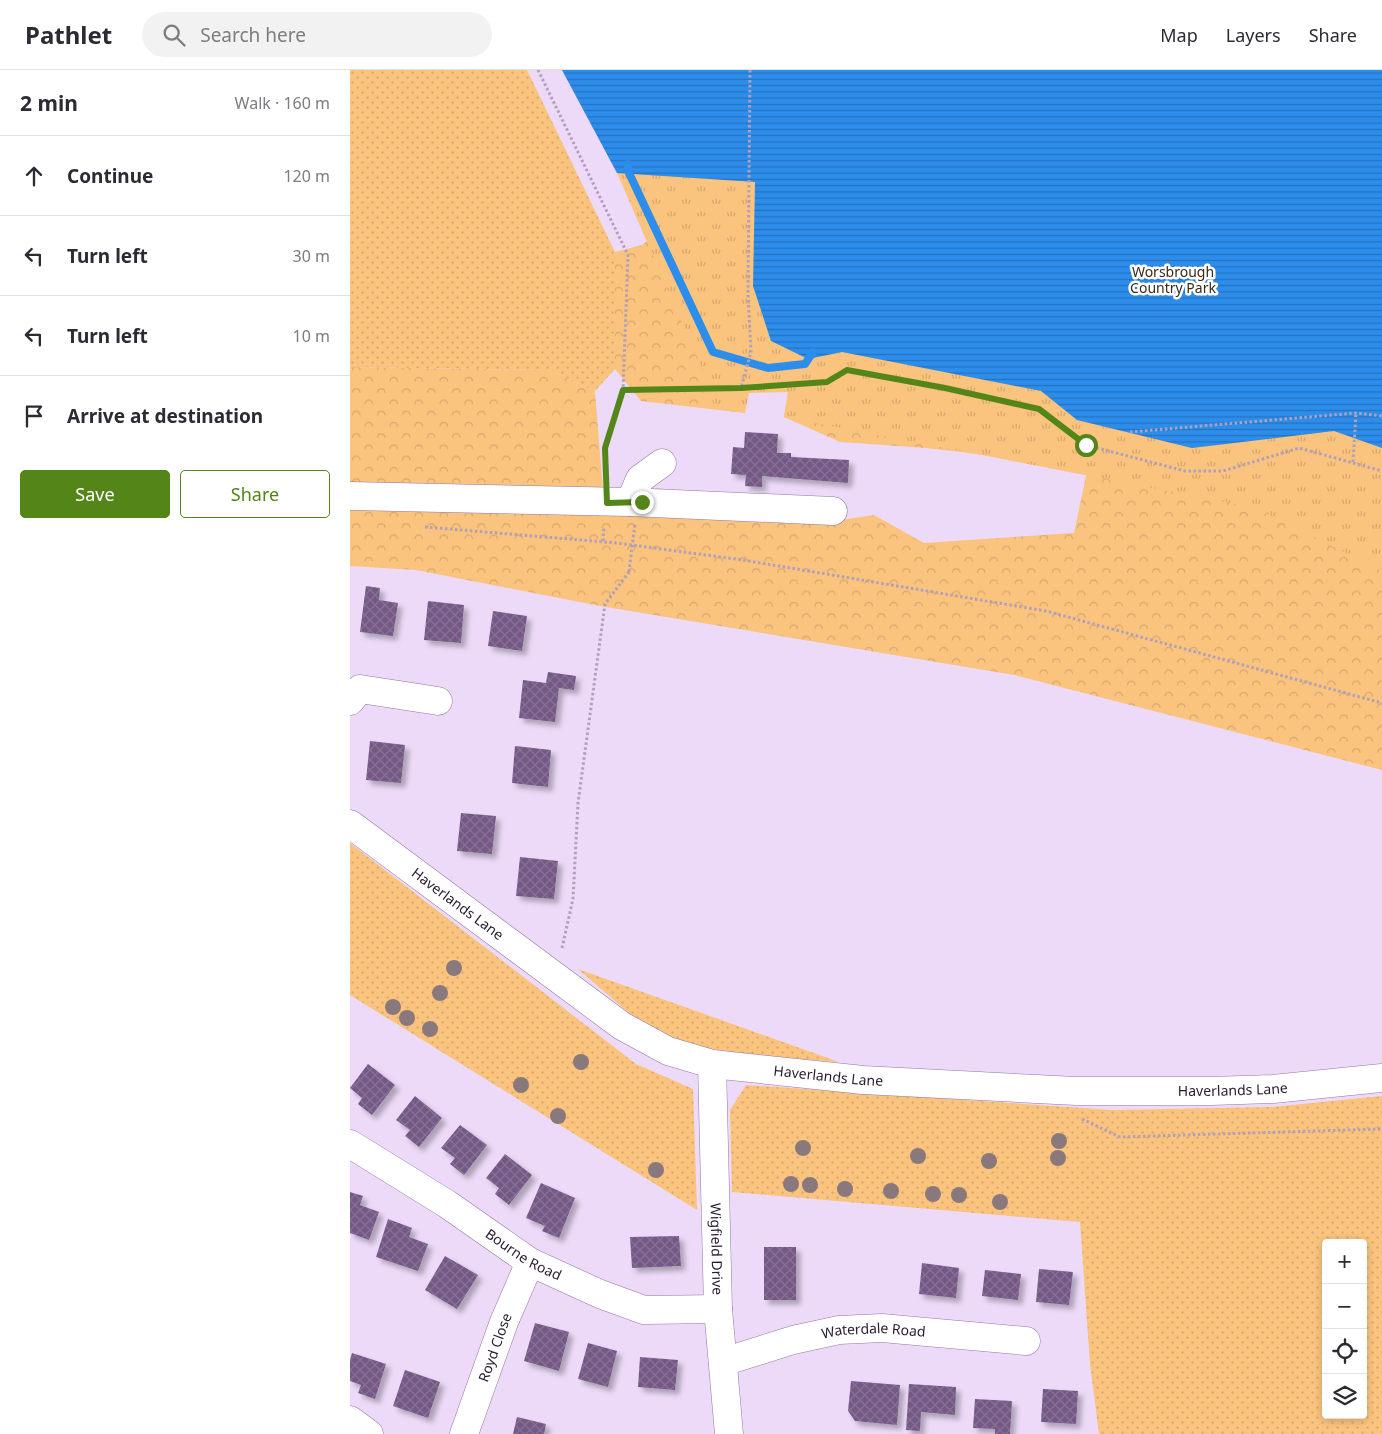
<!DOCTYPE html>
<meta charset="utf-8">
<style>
:root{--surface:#fff;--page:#f2f2f3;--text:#2b2b33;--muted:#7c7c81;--line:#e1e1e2;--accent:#548518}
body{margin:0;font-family:"Noto Sans",sans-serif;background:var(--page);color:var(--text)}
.controls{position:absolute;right:15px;bottom:15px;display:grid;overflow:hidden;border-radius:5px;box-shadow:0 2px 8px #0003}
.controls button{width:45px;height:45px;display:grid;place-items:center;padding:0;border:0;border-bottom:1px solid var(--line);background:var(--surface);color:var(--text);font:25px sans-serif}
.stop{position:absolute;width:15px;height:15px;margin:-11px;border:4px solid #548518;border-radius:50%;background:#fff}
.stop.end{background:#548518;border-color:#fff;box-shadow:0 1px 5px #0008}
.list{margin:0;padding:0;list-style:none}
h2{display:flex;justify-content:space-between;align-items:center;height:65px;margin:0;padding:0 20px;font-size:21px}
h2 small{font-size:16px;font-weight:400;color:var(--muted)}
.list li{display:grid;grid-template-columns:32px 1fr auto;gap:15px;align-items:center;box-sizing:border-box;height:80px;padding:0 20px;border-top:1px solid var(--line)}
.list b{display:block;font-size:19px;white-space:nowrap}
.list em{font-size:16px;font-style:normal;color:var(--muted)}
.actions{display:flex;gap:10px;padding:15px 20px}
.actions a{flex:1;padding:11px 0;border:1px solid var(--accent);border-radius:5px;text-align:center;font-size:18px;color:var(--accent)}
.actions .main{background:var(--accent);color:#fff}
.icon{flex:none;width:28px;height:28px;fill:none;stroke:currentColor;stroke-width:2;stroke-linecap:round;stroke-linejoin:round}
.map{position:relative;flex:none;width:1032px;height:1364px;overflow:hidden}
header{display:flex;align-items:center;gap:30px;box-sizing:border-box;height:70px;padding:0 25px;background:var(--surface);border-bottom:1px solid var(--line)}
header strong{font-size:24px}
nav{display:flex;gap:28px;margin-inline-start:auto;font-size:18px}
.search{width:350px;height:45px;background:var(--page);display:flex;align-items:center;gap:12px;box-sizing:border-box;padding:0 18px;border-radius:28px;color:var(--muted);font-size:19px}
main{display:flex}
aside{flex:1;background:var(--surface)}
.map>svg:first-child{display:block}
.grass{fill:url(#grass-dots);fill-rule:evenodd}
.forest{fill:url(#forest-crowns)}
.park{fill:url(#park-tufts)}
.water{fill:url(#water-rules)}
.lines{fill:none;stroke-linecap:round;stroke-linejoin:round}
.stream{stroke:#2c8deb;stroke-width:8}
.building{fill:url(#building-cross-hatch);filter:url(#shadow)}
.minor-casing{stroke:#9377a5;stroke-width:29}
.path{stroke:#b0a0bb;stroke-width:3;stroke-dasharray:2.5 2.5;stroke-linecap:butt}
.minor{stroke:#fff;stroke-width:28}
.path-bridge{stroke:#b0a0bb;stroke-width:3;stroke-dasharray:2.5 2.5;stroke-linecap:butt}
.tree{fill:#8a797c}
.route{stroke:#548518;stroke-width:6}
.labels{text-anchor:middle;stroke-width:5;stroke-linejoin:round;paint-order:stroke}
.park-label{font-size:14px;fill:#3a2a17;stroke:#fff}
.street-label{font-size:14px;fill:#271c2f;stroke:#fff}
</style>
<header>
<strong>Pathlet</strong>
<div class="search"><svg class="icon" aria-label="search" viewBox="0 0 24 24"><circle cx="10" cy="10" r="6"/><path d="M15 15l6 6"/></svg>Search here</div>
<nav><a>Map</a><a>Layers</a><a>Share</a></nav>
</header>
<main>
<aside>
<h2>2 min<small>Walk · 160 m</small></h2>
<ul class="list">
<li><svg class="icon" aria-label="ahead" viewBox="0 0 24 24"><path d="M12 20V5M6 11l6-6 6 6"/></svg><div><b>Continue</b></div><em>120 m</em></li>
<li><svg class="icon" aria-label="left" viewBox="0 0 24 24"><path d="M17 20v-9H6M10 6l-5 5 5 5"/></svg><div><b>Turn left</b></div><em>30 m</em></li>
<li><svg class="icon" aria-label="left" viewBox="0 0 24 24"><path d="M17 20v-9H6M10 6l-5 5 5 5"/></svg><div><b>Turn left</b></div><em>10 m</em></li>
<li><svg class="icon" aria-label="arrive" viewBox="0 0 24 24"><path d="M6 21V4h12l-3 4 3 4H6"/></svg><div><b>Arrive at destination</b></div></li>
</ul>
<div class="actions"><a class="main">Save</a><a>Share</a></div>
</aside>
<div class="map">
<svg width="1032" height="1364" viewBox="0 0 1032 1364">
<defs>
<pattern id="grass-dots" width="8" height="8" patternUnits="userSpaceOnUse" patternTransform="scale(1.25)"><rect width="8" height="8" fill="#fac37e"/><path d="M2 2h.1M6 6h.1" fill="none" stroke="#d6a76d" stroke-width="1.8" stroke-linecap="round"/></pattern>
<pattern id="forest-crowns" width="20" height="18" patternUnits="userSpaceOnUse" patternTransform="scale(1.25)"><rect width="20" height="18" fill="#fac37e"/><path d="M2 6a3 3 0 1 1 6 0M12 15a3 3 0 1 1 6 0" fill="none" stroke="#d6a76d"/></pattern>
<pattern id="park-tufts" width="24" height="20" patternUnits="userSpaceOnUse" patternTransform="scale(1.25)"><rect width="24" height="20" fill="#fac37e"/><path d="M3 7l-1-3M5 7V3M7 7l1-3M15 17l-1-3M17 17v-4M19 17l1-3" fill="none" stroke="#d6a76d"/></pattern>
<pattern id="water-rules" width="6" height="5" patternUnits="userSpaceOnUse" patternTransform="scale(1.25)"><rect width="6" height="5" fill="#2c8deb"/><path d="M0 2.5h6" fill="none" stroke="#2672bf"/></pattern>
<pattern id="building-cross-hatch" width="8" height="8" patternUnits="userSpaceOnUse" patternTransform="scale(1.25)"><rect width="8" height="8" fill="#745986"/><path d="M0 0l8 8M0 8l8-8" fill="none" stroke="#867295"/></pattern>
<filter id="shadow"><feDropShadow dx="4.5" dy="4.5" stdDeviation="2.5" flood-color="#0004"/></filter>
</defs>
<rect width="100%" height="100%" fill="#ecdaf8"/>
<path class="grass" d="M0,0H177L265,182V299L245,321L199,300L0,297Z
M0,773L286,994L343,1019L347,1140L0,925Z
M228,899L489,992L398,985L328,973L286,949Z
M396,1015L762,1040L922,1037L1032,1026V1364H749L740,1294L730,1152L382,1122L380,1040ZM976,1173H1013V1345H976Z"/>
<path class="forest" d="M332,144L380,316L395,343L291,331L265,299V182L292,175Z
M0,297L199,300L245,321L253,421L288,445L307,418L425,434L471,453L524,445L574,473L724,463L738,397L576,378L490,372L434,347L438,322L1032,378V700L664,605L250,536L66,500L0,496Z"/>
<path class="park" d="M212,0H1032V501L906,438L434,347L438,322L399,323L395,343L365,339L355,305L267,103Z"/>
<path class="water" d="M212,0H1032V378L984,361L842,378L727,350L691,321L492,282L458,289L421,271L403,216L405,112L267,103Z"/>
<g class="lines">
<path class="stream" d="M278,94L279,103L363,282L418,298L455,294L463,282"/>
</g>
<path class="building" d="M395,362L428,364L427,383H441V387L499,390L498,413L412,406V417L395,416L396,405L381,404L383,377L394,378Z
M16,516L30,518L29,530L48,533L43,566L10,562Z
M78,531L114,535L111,573L74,570Z
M143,541L177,546L172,581L138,576Z
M198,602L226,606L224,620L209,618L205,652L169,648L173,610L196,613Z
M20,671L55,675L51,713L16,710Z
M165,676L201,680L198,717L162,713Z
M111,743L146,746L142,784L107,781Z
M170,787L208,791L204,829L166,826Z
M18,994L45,1015L22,1045L8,1034L12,1028L0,1018Z
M65,1026L92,1048L69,1077L55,1066L60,1060L46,1050Z
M110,1055L137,1075L114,1105L100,1094L105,1088L91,1078Z
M155,1084L182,1105L159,1135L145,1124L149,1118L136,1108Z
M191,1113L225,1128L209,1168L192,1161L195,1156L176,1148Z
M0,1122L13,1126L10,1135L29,1142L19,1170L0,1163Z
M38,1149L62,1158L59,1167L78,1174L68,1201L26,1187Z
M329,1166L331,1196L282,1198L280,1167Z
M414,1177H446V1230H414Z
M95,1186L128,1205L107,1239L75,1220Z
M572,1193L609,1198L606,1228L569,1224Z
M689,1199L723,1202L719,1235L686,1232Z
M635,1200L671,1204L668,1230L632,1226Z
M185,1253L219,1262L209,1301L174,1291Z
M238,1273L267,1281L258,1317L228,1309Z
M2,1283L36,1294L25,1329L8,1323L11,1315L0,1311V1290Z
M290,1287L328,1290L325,1320L288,1317Z
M55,1300L90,1312L78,1348L43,1336Z
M501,1311L550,1315L547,1355L505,1351L498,1341Z
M559,1314L606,1317L605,1345L571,1342L570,1361L556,1360Z
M693,1319L728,1321L726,1354L691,1352Z
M625,1329L662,1331L660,1364H645V1359L623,1358Z
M167,1347L196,1354L194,1364H163Z"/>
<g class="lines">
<g class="minor-casing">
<g id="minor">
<path d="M0,426L280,432L483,441"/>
<path d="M280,432L290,409L312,393"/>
<path d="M0,631L10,619L88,631"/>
<path id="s1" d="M0,754L272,956L318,981L362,994L513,1010L726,1021H861L923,1019L1032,1008"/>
<path id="s2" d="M362,994L368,1239L379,1364"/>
<path id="s3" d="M0,1074L97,1134L180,1192L250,1224L294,1240L368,1239"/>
<path id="s4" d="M373,1292L443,1270L489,1260L532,1258L676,1271"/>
<path d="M0,1350L19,1364"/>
<path id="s5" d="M114,1364L154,1252L180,1192"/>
</g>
</g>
<path class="path" d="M188,0L278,185L273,321L255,378L256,406
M400,0L398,224L401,282L391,318L477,312L497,300L595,318L689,339L736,375L835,401H873L949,378L1032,401
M273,321L391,318
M780,362L1006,343L1032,346
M1003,392L1006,343
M75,457L267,473L393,490L696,541L1032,633
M253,471L254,457
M212,878L223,829L228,733L255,534L279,502
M732,1049L770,1067L1032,1059"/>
<use href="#minor" class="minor"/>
<path class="path-bridge" d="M279,502L285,453"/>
</g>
<g class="tree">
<circle cx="104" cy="898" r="8"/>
<circle cx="90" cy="923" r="8"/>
<circle cx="43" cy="937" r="8"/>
<circle cx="57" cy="948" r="8"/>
<circle cx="80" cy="959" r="8"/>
<circle cx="231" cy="992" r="8"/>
<circle cx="171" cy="1015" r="8"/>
<circle cx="208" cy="1046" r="8"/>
<circle cx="709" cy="1071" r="8"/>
<circle cx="453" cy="1078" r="8"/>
<circle cx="568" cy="1086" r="8"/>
<circle cx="708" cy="1088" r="8"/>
<circle cx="639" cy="1091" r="8"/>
<circle cx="306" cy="1100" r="8"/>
<circle cx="441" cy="1114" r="8"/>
<circle cx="460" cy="1115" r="8"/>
<circle cx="495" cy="1119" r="8"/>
<circle cx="541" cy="1121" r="8"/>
<circle cx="583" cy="1124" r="8"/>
<circle cx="609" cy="1125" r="8"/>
<circle cx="650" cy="1132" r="8"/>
</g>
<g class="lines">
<path class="route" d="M292,432L257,433L255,378L273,320L391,318L477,312L497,300L595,318L689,339L736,375"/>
</g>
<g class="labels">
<g class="park-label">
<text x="823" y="207">Worsbrough<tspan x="823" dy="16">Country Park</tspan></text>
</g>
<g class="street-label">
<text dy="5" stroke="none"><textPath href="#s1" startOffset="134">Haverlands Lane</textPath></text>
<text dy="5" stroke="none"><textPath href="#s1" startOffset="554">Haverlands Lane</textPath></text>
<text dy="5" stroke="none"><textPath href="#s1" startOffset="959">Haverlands Lane</textPath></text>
<text dy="5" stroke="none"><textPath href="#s2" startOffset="185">Wigfield Drive</textPath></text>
<text dy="5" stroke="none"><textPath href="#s3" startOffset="206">Bourne Road</textPath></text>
<text dy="5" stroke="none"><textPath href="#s4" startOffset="155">Waterdale Road</textPath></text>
<text dy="5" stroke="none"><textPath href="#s5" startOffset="92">Royd Close</textPath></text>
</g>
</g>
</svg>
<div class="controls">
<button>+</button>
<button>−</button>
<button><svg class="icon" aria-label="locate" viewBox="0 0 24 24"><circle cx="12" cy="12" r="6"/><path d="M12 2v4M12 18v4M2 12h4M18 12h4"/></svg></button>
<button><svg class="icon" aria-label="layers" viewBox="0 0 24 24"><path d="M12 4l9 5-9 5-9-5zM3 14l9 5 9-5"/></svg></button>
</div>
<div class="stop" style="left:736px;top:375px"></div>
<div class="stop end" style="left:292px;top:432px"></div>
</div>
</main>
